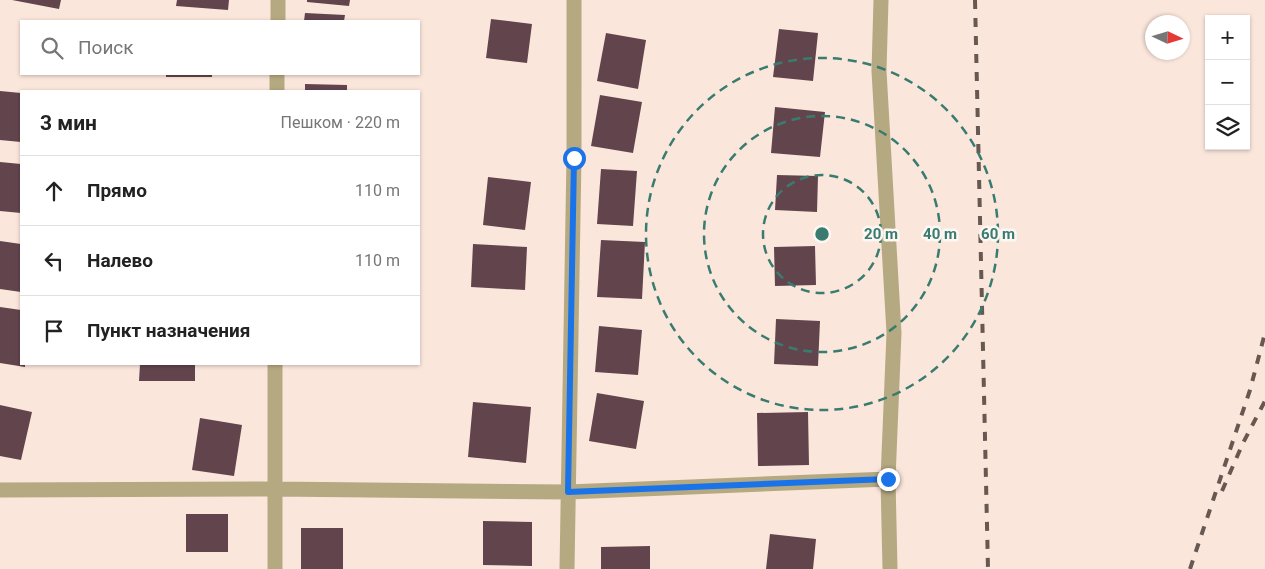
<!DOCTYPE html>
<html lang="ru">
<meta charset="utf-8">
<style>
:root{--surface:#fff;--page:#f6f6f6;--text:#222;--muted:#767676;--line:#e0e0e0}
body{margin:0;font-family:Roboto,sans-serif;background:var(--page);color:var(--text)}
.controls{position:absolute;right:15px;top:15px;display:grid;overflow:hidden;border-radius:0px;box-shadow:0 1px 4px #0004}
.controls button{width:45px;height:45px;display:grid;place-items:center;padding:0;border:0;border-bottom:1px solid var(--line);background:var(--surface);color:var(--text);font:25px sans-serif}
.compass{position:absolute;left:1145px;top:15px;width:45px;height:45px;border-radius:50%;background:var(--surface);box-shadow:0 1px 4px #0004;rotate:94deg}
.stop{position:absolute;width:15px;height:15px;margin:-11px;border:4px solid #1a73e8;border-radius:50%;background:#fff}
.stop.end{background:#1a73e8;border-color:#fff;box-shadow:0 1px 5px #0008}
.list{margin:0;padding:0;list-style:none}
h2{display:flex;justify-content:space-between;align-items:center;height:65px;margin:0;padding:0 20px;font-size:21px}
h2 small{font-size:16px;font-weight:400;color:var(--muted)}
.list li{display:grid;grid-template-columns:32px 1fr auto;gap:15px;align-items:center;box-sizing:border-box;height:70px;padding:0 20px;border-top:1px solid var(--line)}
.list b{display:block;font-size:19px;white-space:nowrap}
.list em{font-size:16px;font-style:normal;color:var(--muted)}
.icon{flex:none;width:28px;height:28px;fill:none;stroke:currentColor;stroke-width:2;stroke-linecap:round;stroke-linejoin:round}
.map{position:relative;flex:none;width:1265px;height:569px;overflow:hidden}
.search{position:absolute;background:var(--surface);box-shadow:0 1px 4px #0004;left:20px;top:20px;width:400px;height:55px;display:flex;align-items:center;gap:12px;box-sizing:border-box;padding:0 18px;border-radius:0px;color:var(--muted);font-size:19px}
.panel{position:absolute;background:var(--surface);box-shadow:0 1px 4px #0004;left:20px;top:90px;width:400px;height:275px;border-radius:0px}
.map>svg:first-child{display:block}
.building{fill:#62444d}
.lines{fill:none;stroke-linecap:round;stroke-linejoin:round}
.street{stroke:#b5a981;stroke-width:15}
.rail{stroke:#675851;stroke-width:4;stroke-dasharray:9 9;stroke-linecap:butt}
.route{stroke:#1a73e8;stroke-width:6}
.ring{fill:none;stroke:#397c6f;stroke-width:2.5;stroke-dasharray:9 6}
.centre{fill:#397c6f;stroke:#fdf7f3;stroke-width:2.5}
.ring-label{font-size:15px;text-anchor:middle;font-weight:bold;fill:#397c6f;stroke:#fdf7f3;stroke-width:5;stroke-linejoin:round;paint-order:stroke}
</style>
<div class="map">
<svg width="1265" height="569" viewBox="0 0 1265 569">
<rect width="100%" height="100%" fill="#fbe6dc"/>
<path class="building" d="M12,0H61L59,9Z
M177,0H229L228,10L176,6Z
M307,0H350L349,6L307,2Z
M305,13L345,15L344,21H304Z
M491,19L532,24L527,63L486,58Z
M779,29L818,33L813,81L773,77Z
M606,33L646,40L638,89L597,81Z
M166,74H212V77H166Z
M305,84L347,85V91H305Z
M0,91L21,93V142L0,140Z
M600,95L642,102L633,153L591,146Z
M775,107L825,112L820,157L771,153Z
M0,162L21,164V213L0,211Z
M601,169L637,171L633,226L597,224Z
M777,175L818,176L817,212L775,210Z
M488,177L531,182L525,230L483,225Z
M601,240L645,242L642,299L597,297Z
M0,241L21,244V292L0,289Z
M473,244L527,247L525,290L471,287Z
M815,246L816,285L775,286L774,247Z
M0,307L21,310V364H25V367L0,363Z
M776,319L820,321L818,366L774,364Z
M599,326L642,330L638,375L595,372Z
M140,364H195V381H139Z
M597,393L644,401L636,449L589,441Z
M473,402L531,407L526,463L468,457Z
M0,405L32,412L21,460L0,456Z
M808,412L809,465L758,466L757,413Z
M200,418L242,425L234,476L192,470Z
M186,514H228V552H186Z
M483,521L532,522V566L483,565Z
M301,528H343V569H301Z
M770,534L816,539L813,569H766Z
M650,546V569H601V547Z"/>
<g class="lines">
<path class="street" d="M881,0L879,71L894,333L888,479L890,569
M278,21V0
M277,91V74
M0,490L275,489L568,492L888,479
M275,569V364
M567,569L574,157V0"/>
<path class="rail" d="M975,0L988,569
M1222,491L1243,443L1265,401
M1190,569L1250,390L1265,333"/>
</g>
<g class="lines">
<path class="route" d="M574,158L568,492L888,479"/>
</g>
<g class="ring">
<circle cx="822" cy="234" r="59"/>
<circle cx="822" cy="234" r="118"/>
<circle cx="822" cy="234" r="176"/>
</g>
<circle cx="822" cy="234" r="8" class="centre"/>
<g class="ring-label">
<text x="881" y="239">20 m</text>
<text x="940" y="239">40 m</text>
<text x="998" y="239">60 m</text>
</g>
</svg>
<div class="controls">
<button>+</button>
<button>−</button>
<button><svg class="icon" aria-label="layers" viewBox="0 0 24 24"><path d="M12 4l9 5-9 5-9-5zM3 14l9 5 9-5"/></svg></button>
</div>
<svg class="compass" viewBox="-18 -18 36 36"><path d="M0-13l5 13h-10z" fill="#e53935"/><path d="M0 13l5-13h-10z" fill="#767676"/></svg>
<div class="stop" style="left:574px;top:158px"></div>
<div class="stop end" style="left:888px;top:479px"></div>
<div class="search"><svg class="icon" aria-label="search" viewBox="0 0 24 24"><circle cx="10" cy="10" r="6"/><path d="M15 15l6 6"/></svg>Поиск</div>
<section class="panel">
<h2>3 мин<small>Пешком · 220 m</small></h2>
<ul class="list">
<li><svg class="icon" aria-label="ahead" viewBox="0 0 24 24"><path d="M12 20V5M6 11l6-6 6 6"/></svg><div><b>Прямо</b></div><em>110 m</em></li>
<li><svg class="icon" aria-label="left" viewBox="0 0 24 24"><path d="M17 20v-9H6M10 6l-5 5 5 5"/></svg><div><b>Налево</b></div><em>110 m</em></li>
<li><svg class="icon" aria-label="arrive" viewBox="0 0 24 24"><path d="M6 21V4h12l-3 4 3 4H6"/></svg><div><b>Пункт назначения</b></div></li>
</ul>
</section>
</div>
